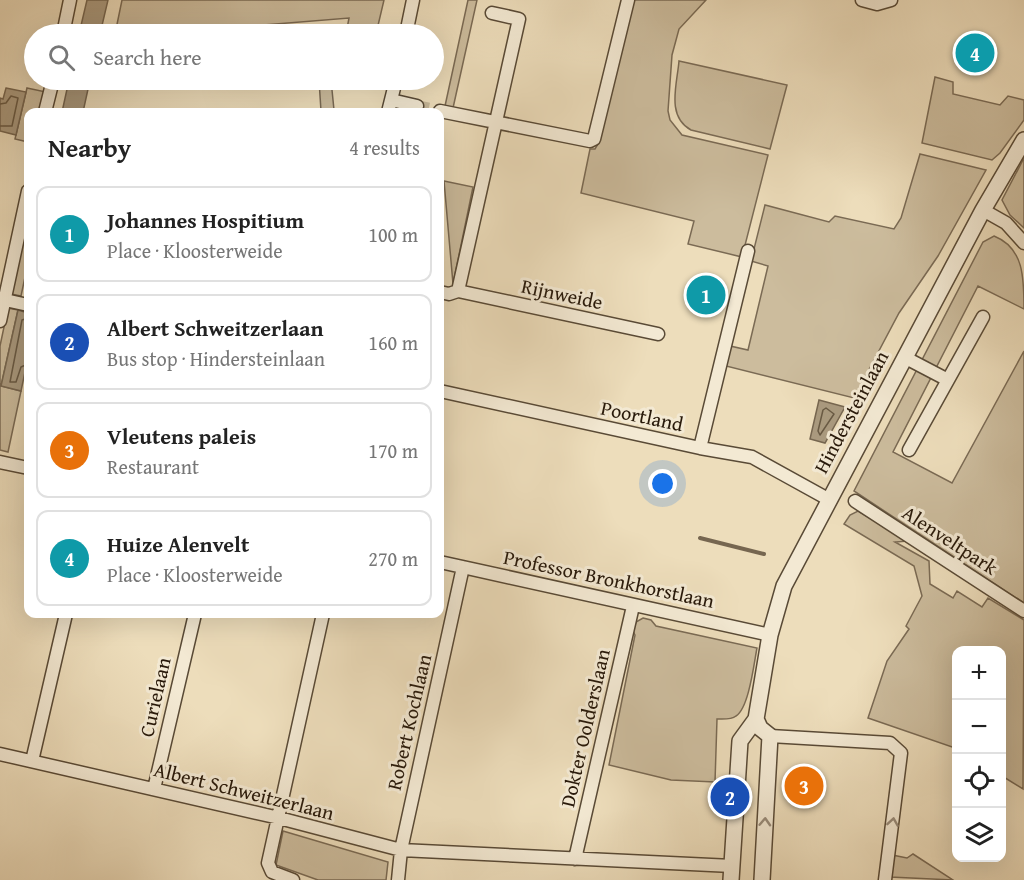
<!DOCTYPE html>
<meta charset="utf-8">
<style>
:root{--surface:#fff;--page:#f6f6f6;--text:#222;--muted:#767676;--line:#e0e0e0;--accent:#7c3aed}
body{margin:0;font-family:"Gentium Book Plus",serif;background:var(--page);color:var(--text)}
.controls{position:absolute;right:18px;bottom:18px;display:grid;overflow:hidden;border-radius:12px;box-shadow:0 6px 24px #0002}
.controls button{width:54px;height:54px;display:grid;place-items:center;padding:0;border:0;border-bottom:2px solid var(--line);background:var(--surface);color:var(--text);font:30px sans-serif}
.you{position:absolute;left:663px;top:484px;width:21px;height:21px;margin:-15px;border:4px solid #fff;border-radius:50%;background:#1a73e8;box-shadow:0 0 0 9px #1a73e833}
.badge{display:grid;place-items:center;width:39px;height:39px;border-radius:50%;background:var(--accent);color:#fff;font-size:20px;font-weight:700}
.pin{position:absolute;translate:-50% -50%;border:3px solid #fff;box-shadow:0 2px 6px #0006}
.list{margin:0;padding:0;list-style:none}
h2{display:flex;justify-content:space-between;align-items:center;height:78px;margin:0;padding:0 24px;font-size:26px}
h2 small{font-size:20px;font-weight:400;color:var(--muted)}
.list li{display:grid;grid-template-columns:39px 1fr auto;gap:18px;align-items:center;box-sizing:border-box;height:96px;margin:0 12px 12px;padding:0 12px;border:2px solid var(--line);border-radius:12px}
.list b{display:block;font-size:22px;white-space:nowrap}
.list p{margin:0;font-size:20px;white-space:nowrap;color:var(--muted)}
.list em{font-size:20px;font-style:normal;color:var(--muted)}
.icon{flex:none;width:33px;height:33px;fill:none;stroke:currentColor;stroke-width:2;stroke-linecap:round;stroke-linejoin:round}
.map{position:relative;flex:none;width:1024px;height:880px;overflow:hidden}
.search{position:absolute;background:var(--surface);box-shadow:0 6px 24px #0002;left:24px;top:24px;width:420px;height:66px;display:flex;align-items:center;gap:15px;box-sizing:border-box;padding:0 21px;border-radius:33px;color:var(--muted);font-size:22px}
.panel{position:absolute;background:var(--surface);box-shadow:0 6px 24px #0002;left:24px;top:108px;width:420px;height:510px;border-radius:12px}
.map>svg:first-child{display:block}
.green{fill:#ccbc9d;stroke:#7a6a54;stroke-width:1.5}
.water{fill:#aa9a7f;stroke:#766650;stroke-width:1.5}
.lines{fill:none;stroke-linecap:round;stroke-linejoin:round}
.shore{stroke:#695a44;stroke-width:1.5}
.stream{stroke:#766650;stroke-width:4}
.minor-tunnel{stroke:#c6b698;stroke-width:12;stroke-dasharray:12 6;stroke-linecap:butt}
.minor-casing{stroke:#594a36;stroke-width:15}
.tertiary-casing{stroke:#594a36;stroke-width:18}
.minor{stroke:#f3e9d3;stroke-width:12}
.tertiary{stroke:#f3e9d3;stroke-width:15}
.oneway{stroke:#988b79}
.labels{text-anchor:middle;stroke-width:6;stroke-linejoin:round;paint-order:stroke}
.street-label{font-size:20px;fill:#28190a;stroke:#f3e9d3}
</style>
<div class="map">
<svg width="1024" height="880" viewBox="0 0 1024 880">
<rect width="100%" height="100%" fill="#edddbb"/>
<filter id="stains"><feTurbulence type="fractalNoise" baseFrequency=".00333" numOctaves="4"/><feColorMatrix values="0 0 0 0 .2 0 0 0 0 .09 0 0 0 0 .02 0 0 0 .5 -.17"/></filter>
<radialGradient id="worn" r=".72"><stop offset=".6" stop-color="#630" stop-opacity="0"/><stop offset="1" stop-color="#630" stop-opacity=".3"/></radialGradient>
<path class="green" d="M122,0H384L376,34H346L349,18L150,34H115Z
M468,0H477L453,108L445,106Z
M633,0H706L679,29L672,55L668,111L670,120L682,135L768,155L742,257L688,244L694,221L581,193L590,149H595L598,144Z
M679,61L787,85L770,149L691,130C666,116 677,85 679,61Z
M935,77L953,82V94L1000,105L1008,96L1024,100V120L1000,153L992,160L922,143Z
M319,80H331L334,110L321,111Z
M27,88L46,92L41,112H28V142L15,139Z
M920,154L986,170L938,256L899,313L854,398L726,366L730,346L748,350L768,266L751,261L765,205L829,222L835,216L894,229L901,218Z
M1024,158V228L1010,215L1002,200Z
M444,181L473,187L453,284Z
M28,213V263L21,296L11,294Z
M994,236C1024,248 1024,278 1024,309L978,286L893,452L952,483L1024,351V603L854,491L983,242Z
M8,308L18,310L1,386L21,391L8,452L0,450V346Z
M858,511L909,541L895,542L929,561L930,584L953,598L957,591L982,607L988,598L1024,620L1023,789L1002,776V650H956L955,748L868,718L887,661L909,629L906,626L922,596L914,566L844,524L850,515Z
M643,618L651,620L656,626L757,648C754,663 749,708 736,716C731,720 723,719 717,719L715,782L671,780L609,765L635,635L633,631L636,622Z
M283,831L388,862L386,880H318L276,865Z
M913,854L953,880L890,877L892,855L907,858Z"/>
<path class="water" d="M87,0H108L100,34H79Z
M69,80H90L83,112H62Z
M6,88L26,92L16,135L0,131V98L3,99Z
M18,310L28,313V358L21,391L1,386Z
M819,400L845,407L825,443L810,439Z"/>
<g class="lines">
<path class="shore" d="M0,104L6,103L11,96L18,98L12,126H0
M28,318L22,320L10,382H16L21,367L28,364
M826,408L834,414L820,435L818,431L823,410Z"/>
<path class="stream" d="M700,538L764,554"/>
<path class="minor-tunnel" d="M417,106L440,111"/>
<g class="minor-casing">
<path id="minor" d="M862,0L877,4L891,0
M63,34L70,0
M406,34L413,0
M391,100L417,106
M440,111L590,141L594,139L628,0
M45,112L53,80
M388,112L396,80
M983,210L1006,223L1024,243
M458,291L658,334
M440,292L449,294L458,291L519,19L492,13
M5,300L28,305
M0,321L28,191
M904,357L948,380
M440,391L700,448L752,457L828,499
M700,448L748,251
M909,450L983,317
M0,462L28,468
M855,501L1024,611
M440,562L770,635
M770,736L890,743L901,753L885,880
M0,754L279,818L401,850L732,866
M32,761L66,614
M154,789L195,614
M575,859L633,606
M293,880L272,872L268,863L323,614
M398,880L401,850L463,567"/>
</g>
<g class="tertiary-casing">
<path id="tertiary" d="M756,719L760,728L770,736L762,880
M731,880L740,741L756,719L770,635L784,586L983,210L1024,140"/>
</g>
<use href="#minor" class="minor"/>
<use href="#tertiary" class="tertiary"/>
</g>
<defs><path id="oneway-chevron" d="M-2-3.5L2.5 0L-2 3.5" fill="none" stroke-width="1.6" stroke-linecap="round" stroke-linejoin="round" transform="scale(1.5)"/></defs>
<g class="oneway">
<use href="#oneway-chevron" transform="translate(765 822) rotate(-87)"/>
<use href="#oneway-chevron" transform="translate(893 822) rotate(-81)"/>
</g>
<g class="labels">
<g class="street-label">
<text transform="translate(562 294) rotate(12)" y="7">Rijnweide</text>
<text transform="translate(851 412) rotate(-62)" y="7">Hindersteinlaan</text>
<text transform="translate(642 416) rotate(12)" y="7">Poortland</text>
<text transform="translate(950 540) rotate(33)" y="7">Alenveltpark</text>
<text transform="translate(609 579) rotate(12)" y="7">Professor Bronkhorstlaan</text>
<text transform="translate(155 697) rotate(-77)" y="7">Curielaan</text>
<text transform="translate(409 722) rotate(-77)" y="7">Robert Kochlaan</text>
<text transform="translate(585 728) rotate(-77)" y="7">Dokter Oolderslaan</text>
<text transform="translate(244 791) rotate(14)" y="7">Albert Schweitzerlaan</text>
</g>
</g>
<rect width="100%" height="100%" filter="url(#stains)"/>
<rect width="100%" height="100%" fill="url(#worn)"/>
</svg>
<div class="controls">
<button>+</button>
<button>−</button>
<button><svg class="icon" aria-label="locate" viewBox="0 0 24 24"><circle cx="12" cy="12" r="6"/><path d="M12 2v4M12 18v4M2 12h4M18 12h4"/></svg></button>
<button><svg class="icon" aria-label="layers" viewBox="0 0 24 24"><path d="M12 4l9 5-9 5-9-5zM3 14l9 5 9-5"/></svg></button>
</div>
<div class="you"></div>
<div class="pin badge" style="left:706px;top:295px;background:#0f9aa8">1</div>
<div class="pin badge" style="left:730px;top:797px;background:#1a4fb4">2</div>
<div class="pin badge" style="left:804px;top:786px;background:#e8710a">3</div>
<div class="pin badge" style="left:975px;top:53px;background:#0f9aa8">4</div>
<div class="search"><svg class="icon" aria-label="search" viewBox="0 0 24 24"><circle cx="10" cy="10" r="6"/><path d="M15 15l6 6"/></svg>Search here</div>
<section class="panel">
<h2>Nearby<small>4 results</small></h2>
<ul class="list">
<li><span class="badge" style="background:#0f9aa8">1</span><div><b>Johannes Hospitium</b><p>Place · Kloosterweide</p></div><em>100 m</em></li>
<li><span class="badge" style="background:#1a4fb4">2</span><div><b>Albert Schweitzerlaan</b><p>Bus stop · Hindersteinlaan</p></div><em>160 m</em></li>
<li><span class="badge" style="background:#e8710a">3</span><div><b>Vleutens paleis</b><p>Restaurant</p></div><em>170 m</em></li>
<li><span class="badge" style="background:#0f9aa8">4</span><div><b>Huize Alenvelt</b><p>Place · Kloosterweide</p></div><em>270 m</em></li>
</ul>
</section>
</div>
